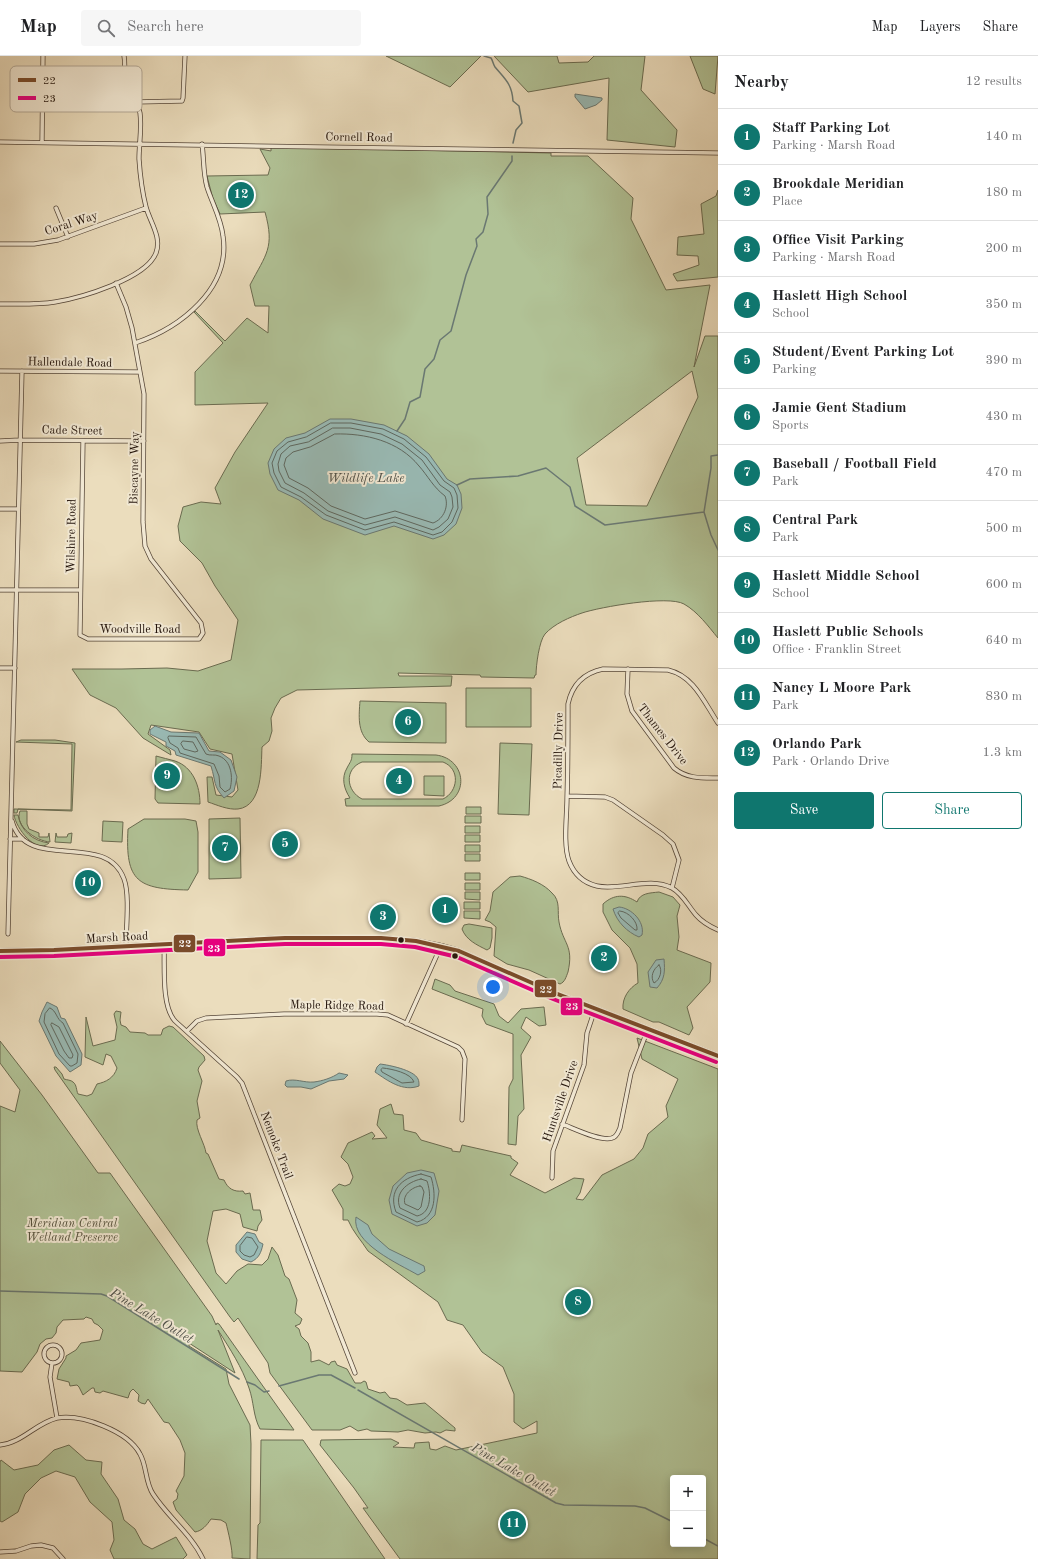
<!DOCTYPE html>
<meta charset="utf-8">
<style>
:root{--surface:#fff;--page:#f6f6f6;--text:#202124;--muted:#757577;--line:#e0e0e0;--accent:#0f766e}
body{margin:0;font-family:"Old Standard TT",serif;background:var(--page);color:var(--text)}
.controls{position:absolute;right:12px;bottom:12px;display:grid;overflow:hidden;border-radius:4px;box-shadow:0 2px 10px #0003}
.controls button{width:36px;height:36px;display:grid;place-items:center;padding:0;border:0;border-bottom:1px solid var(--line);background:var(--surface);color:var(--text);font:20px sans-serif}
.you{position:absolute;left:493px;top:931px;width:14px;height:14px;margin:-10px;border:3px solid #fff;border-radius:50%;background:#1a73e8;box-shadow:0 0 0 6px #1a73e833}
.badge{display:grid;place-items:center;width:26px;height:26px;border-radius:50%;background:var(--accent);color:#fff;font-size:13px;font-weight:700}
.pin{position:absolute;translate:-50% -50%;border:2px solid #fff;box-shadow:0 1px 4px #0006}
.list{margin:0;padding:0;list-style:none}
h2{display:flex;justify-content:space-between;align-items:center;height:52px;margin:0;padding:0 16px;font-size:17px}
h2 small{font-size:13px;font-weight:400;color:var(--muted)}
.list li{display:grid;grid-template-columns:26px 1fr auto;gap:12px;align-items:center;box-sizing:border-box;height:56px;padding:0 16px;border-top:1px solid var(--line)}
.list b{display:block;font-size:15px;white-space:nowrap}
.list p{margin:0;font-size:13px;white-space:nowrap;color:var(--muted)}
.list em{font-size:13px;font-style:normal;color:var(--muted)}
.actions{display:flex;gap:8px;padding:12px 16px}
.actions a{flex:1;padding:9px 0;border:1px solid var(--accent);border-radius:4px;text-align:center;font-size:14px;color:var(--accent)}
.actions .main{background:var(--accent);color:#fff}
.icon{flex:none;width:22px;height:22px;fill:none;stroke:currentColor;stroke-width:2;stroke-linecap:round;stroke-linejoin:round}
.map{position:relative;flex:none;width:718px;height:1503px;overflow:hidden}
header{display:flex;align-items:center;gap:24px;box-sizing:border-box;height:56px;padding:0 20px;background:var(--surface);border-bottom:1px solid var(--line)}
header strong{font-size:19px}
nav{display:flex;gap:22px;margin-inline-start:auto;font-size:14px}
.search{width:280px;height:36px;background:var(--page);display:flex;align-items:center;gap:10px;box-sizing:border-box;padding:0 14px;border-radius:4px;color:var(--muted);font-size:15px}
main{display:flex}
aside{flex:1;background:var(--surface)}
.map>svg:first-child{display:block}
.green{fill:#b1c296;stroke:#6a6b50;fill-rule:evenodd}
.water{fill:#99bbb6;stroke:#6a7872}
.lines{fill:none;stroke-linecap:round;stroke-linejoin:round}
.shore{stroke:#5e6860;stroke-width:1}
.stream{stroke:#6a7872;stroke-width:1.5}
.street-casing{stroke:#554638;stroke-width:5}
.secondary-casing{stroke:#23140b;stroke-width:6}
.street{stroke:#f2e9d4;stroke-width:3.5}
.secondary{stroke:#f2e9d4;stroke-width:5}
.bus-1-casing{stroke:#f2e9d4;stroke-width:7}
.bus-2-casing{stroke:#f2e9d4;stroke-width:7}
.bus-1{stroke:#7a4b2a;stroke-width:4}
.bus-2{stroke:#e5007d;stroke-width:4}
.bus-dot{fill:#23140b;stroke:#f2e9d4;stroke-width:1.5}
.labels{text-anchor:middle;stroke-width:4;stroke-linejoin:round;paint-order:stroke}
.street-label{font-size:12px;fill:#23140b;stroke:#f2e9d4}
.park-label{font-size:12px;font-style:italic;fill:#55513c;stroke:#f2e9d4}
.water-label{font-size:13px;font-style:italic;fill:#4c4e47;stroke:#f2e9d4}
.key{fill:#f2e9d4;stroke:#b4a998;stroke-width:1}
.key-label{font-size:11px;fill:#23140b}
.line-badge{stroke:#f2e9d4;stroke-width:1.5}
.badge-label{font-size:11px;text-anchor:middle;font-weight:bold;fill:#fff}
</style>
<header>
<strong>Map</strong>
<div class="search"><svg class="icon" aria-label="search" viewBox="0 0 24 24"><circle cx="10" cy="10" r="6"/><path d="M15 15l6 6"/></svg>Search here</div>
<nav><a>Map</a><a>Layers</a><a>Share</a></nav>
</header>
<main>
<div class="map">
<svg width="718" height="1503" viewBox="0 0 718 1503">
<rect width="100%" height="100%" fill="#ebddbd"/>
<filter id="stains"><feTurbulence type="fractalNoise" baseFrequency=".005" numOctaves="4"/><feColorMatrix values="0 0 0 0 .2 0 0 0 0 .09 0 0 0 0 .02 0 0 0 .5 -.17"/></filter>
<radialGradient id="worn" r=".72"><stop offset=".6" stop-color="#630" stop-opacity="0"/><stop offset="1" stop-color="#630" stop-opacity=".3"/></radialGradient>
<path class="green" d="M386,0H481L450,31Z
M494,0H557L559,7L588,6L594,0H645L641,34L677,74L675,91L607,84L609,22L528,36Z
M690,0H718L715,38L703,33Z
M271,91L551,97V100H588L633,142L631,163L666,234L710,229L694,311L705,280H718V582C708,570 698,556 684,548C668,539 600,551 582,557C570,561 554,568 545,578C539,585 536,610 536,619H535L534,622L481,621L480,619L398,617L399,620H452L451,630L297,634L281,642L275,652L271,662L272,675L269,685L262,691C261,710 263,750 238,753C228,754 217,749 208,746L207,721H212L216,739L232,741L238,734L232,698L210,693L199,676L151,669L148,678L170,694L171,699L143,682L116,652L90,639L72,613H122L167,612L198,615L231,604L238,564L215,530L202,507L180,485L178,470L183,451L201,446L221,448L215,432L235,396L268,347L195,349V316L223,287L194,256L195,255L225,285L247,262L268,277L269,250H255L250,229C266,198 275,192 265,156L220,158L213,143L207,120L268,119L270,112L260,93L271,95ZM692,315L698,341L647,450L586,449L577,402Z
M718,134V221L677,225L673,218L699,209L698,200L677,199L678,181L704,178L701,148L716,140Z
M466,632H531V671H466Z
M360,645L446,647V687L369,686C357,676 359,659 360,645Z
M21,684H55L75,687L72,755L18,753L17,757H14V753L71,754L72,688L16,686Z
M500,687L532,688L529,759L498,758Z
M352,698L436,699C467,703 470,743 439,750H346L345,743L350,742C344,733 341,722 347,712C350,706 352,705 352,698ZM362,706H443C461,713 458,736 443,743H362C346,735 344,713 362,706Z
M156,700C162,702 169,703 175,705C193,711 200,730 200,748L158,747L155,743Z
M424,720H444V740L424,739Z
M466,751H481V758H466Z
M20,755H27V768L29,773L39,777V781H48L49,777L50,786C36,785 14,770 20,755Z
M14,759H18C21,775 33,785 49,787C36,799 16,772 14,759Z
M465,760H481V767H465Z
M240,762L241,822L209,823V763Z
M144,763H185L196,765L198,776V816L188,834C138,833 125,826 128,773Z
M103,765L123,766L122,786L102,785Z
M465,770H480V777H465Z
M56,777L57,781H67L68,778L72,777L71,787L55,786Z
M465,779H480V786H465Z
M465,789H480V796H465Z
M465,798H480V805H465Z
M465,817H480V824H465Z
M520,820C531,823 544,828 552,837C561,845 557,856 559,866C563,888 574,889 568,916C566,921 565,926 560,928L529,914L507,908L494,900L496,871L490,866L485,864L490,855L493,836L510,821Z
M465,827H480V834H465Z
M465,836H480V844L465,843Z
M659,836L673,841L680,849L677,860L679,881L677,894L711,907L710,926L687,951L693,972L689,979L659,966H653L623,953C622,942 629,932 638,927L637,908L630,892L612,874L603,856V848C614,838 625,838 637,846C640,837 650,837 659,836Z
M464,846H480V853H464Z
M464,855H480V863L464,862Z
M469,868L492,872V882L490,892L487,894C477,889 466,884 462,873L464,869Z
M435,923L450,929L455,935L494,948L499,960L508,967L521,953L544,951L546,969L539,970L526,961L521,972L531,981L521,999L524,1053L518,1060L516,1089L508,1088L509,1031L513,1023V978L486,968L482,960L483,953L432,933Z
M116,955L121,956L120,964L121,969L126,971L130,976L145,977L148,979H161L163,973L169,970L173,971L204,1000L205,1004L199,1011L198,1014L202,1025L197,1045L200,1062L197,1064C195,1073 205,1088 206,1097L208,1098L219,1123L224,1124C228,1133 234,1136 243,1135L245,1138L250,1137L253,1154H260L262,1164L258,1170L257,1175L243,1171L240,1158L226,1153L213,1155L207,1185L216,1217L226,1228L237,1215L248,1208L262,1209L268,1203L272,1191L278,1199L285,1220L289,1223L297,1244L295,1257L302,1263L300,1268L295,1270L299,1273L301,1280L308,1287L311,1296V1306L319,1304L329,1309L331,1306L335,1305L337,1309L347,1313L355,1327H361L364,1325L366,1326L368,1333L380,1337L385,1336L390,1342L397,1343L407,1349L425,1347L455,1372V1375L446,1374L440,1377L436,1376L425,1377L408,1374L398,1376L371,1375L367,1373L358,1375L350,1370L340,1374H312L270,1317L268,1307L238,1262L234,1266L230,1261L55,1014L54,1011H56L62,1018L64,1023C67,1024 71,1024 73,1026C77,1029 76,1034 78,1038L87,1040L92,1038L97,1028C106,1026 114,1022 117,1012L111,1000L106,998L103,1009L85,1001L86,961L93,990L115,984L117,971L114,958Z
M637,982L718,1013V1503H400L363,1452H368L354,1432L320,1389L321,1384L391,1383L399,1387L393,1391L414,1392L415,1387L429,1386L430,1393L436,1394L445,1390L456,1394L537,1377V1365L523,1373L514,1366V1338L503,1311L482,1296L463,1269L447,1264L438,1246L368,1195C361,1184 353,1176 348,1164H343V1153L332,1134L339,1128L345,1130L350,1128L353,1121L348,1108L341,1101L348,1087L372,1076L375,1080L372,1083L387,1082L377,1069L380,1053L391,1048L394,1058L403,1059L404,1074L416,1077L421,1084L452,1093V1095L460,1096L462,1089L511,1100V1102L518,1107L510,1119L545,1137L574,1122L584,1123L580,1137L576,1143L583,1144L602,1119L634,1103L643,1092L648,1078L668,1061L666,1050L678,1023L642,1003ZM673,1422H703V1488H673Z
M0,985L42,1039L98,1117H110L212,1260L216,1269L217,1267L219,1268L294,1374L260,1373C253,1360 254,1346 249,1332C242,1311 230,1293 218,1274L235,1317L189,1287V1290L226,1313L229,1328L250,1369L251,1388L250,1503L232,1502C233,1495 228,1475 226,1467L221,1464L211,1463C207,1469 202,1475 195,1476L176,1454L173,1446L177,1443L178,1438L176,1435L184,1420L185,1397L180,1384L169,1367L164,1366L148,1343L145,1348L141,1347L138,1345L139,1339L133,1333L130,1336L128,1342L103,1335L100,1337L95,1336L94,1332H92L83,1339L79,1331L77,1329L70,1330L69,1326L57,1323L59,1313L66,1302V1300L76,1294L81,1287L100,1284L103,1274L98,1269L94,1267L92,1263L86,1261L84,1263L63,1264L57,1271L56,1277L52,1282L46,1283L40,1288L37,1296L22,1316L0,1315V1050L15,1056L20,1034L0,1007Z
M261,1384H303L385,1503H257L258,1469L260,1467Z
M69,1389L86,1404L102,1406L101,1418L118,1443L124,1464L135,1473L143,1488L152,1493L176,1481L187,1499L183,1503H114L110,1494L114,1484L112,1466L90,1446L75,1421L56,1415L41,1422L25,1438L18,1456L2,1466L0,1465V1406L1,1404L14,1414L38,1409L54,1394Z"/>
<path class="water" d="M575,38L602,42V44L596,49L585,53L575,41Z
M330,363H351L384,369L407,380L429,398L447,423L457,429L461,438L462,452L456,468L444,479L433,483L394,470L365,479L323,463L299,444L278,434L270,418L268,407L274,393L286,382L305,377Z
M155,670L171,676L199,677L209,695L220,696L231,704L237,721L234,735L224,742C213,730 216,726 211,710L176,699L175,695L166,690V686L150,678V674Z
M619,851C631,852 645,865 642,879L639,881C627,876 617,866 613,853Z
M664,903C665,915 665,923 657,932L650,931L648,916L656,904Z
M47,946L57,951L61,962L65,963L82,998L81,1009L70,1016L56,1000L39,965L42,956Z
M380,1008C389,1009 414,1014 418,1023C419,1025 419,1027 419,1030C403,1036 388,1025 375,1016L377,1011Z
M339,1017L348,1019L344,1023L329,1025L311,1033L301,1031H287L285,1029L286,1025C295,1022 304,1027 314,1026C322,1025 332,1022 339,1017Z
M421,1114L434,1117L439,1135L435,1159L427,1167L417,1170L392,1158L389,1144L393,1130L407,1117Z
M356,1161L368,1169L372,1178L389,1193L424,1210L425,1215L418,1219C399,1208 351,1187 356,1161Z
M247,1176L255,1178L259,1186L263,1188C261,1197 259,1202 251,1206L242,1203L236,1196V1189Z"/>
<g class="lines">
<path class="shore" d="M331,367H351L383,373L404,383L426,401L444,425L454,432L457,439L458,452L452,466L442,476L433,479L394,466L365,474L326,459L301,441L281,431L274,417L272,407L277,395L288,386L306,381Z
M333,372H350L381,378L402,388L422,404L440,429L450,436L452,441L453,451L448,463L439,471L433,474L395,461L365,469L328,455L304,437L285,427L279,415L278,408L281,398L290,390L308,386Z
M335,378C365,377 399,385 419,410C428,420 433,431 445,440C449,450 444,463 433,467L395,455L365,463L331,450L308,432L289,422L284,409L286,402L293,396L310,391Z
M169,680L196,681L206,698C210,700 215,698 219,700C232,705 233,722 230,733L225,736L220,731L219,720L214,708L180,697L178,692L170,687L168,682Z
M183,685L193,686L198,695L195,696L184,693L181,688Z
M620,855C629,856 638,866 637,874H635L621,862L618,857Z
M659,909C663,914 660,924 654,927C650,921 653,913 659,909Z
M50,952C57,955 56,963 63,967L78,998L77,1007L72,1010H70L59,998L44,966L45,958Z
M52,967L59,971L73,999L72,1002H69L64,995L51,969Z
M383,1012C392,1013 411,1017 414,1026L402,1027L382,1016L381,1014Z
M421,1118L431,1121C436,1137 437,1161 417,1166L396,1156C388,1135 401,1122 421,1118Z
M421,1123L427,1125C431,1137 432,1157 417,1160L400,1152C394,1137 407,1126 421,1123Z
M420,1130L422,1131L424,1136L421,1151L418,1154L405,1148C402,1139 412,1131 420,1130Z
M247,1181L252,1182L258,1191L254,1199L250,1201L244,1199L240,1195V1190Z"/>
<path class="stream" d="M484,0L491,2C493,5 493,8 495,11C505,23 512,28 513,45L519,50L522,67L516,74L513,87
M397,375L405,363L410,346L420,341L425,313L434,303L440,284L451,275L466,219L477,190L476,183L483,176L488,158L487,141L512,105V100
M457,429L470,423L518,420L546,412L570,431L575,450L605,469L704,456L711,412V400L718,399
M704,456L711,479L718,494
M0,1235L101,1238L107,1240L239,1323
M247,1326L255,1329L264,1336L269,1335
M279,1330L319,1319H331L355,1332
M358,1334L556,1447L564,1449L635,1450L645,1452L673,1466
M703,1482L718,1490"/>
<g class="street-casing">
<path id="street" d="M136,46L182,45L183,42L185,0
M0,86L718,97
M42,86L43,0
M56,152L68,181
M0,188H34L58,184L146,152
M0,248C18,248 37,249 55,246C80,242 146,223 156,197C162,181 150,166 146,151C142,135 140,118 139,103C139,88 142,72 140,57C138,46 129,40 126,30C123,20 126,10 124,0
M135,287C180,272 231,233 223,180C221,162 212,147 207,131C203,117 204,102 202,88
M0,315L140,316
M0,385L20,384L144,385
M83,385L80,579L88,583H199L203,577L201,567L151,503L145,490L143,466L144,338L132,272L126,251L116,227
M0,453H18
M0,534H80
M0,612H15
M628,613L627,638L632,655L674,712C687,723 702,722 718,722
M718,667C704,646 694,620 668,614L603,613C584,617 572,629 568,648C568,679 568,711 567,742C567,760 563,788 569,805C574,818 584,827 597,830C621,835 649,820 672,832C683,838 688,850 696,859C702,866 709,870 718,874
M567,740L605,741L613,744L663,779L673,788L679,804L672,832
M12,765C26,818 106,773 124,823C130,839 126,872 126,890
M10,783H23
M8,878L22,315
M164,888C165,909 161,950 175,965L237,1021L242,1027L355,1317
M406,968L441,890
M187,975L197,965L206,962L284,958H377L388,959L458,991L462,995L465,1003L462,1064
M562,1068C573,1072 601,1086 612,1082C617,1081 618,1076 620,1072L631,1017L648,973
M552,1122L553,1095L584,1009L587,977L595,953
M44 1298a9 9 0 1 1 18 0a9 9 0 1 1-18 0Z
M52,1307L50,1321L57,1362
M0,1389C22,1387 36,1367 57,1362C82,1358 128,1375 140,1398C147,1410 145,1426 153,1438C168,1461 191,1478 203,1503
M0,1496L16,1495L31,1490L41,1489L53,1492L63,1503"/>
</g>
<g class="secondary-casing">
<path id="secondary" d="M0,895L54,894L285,882H381L416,885L441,890L459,895L555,937L718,1000"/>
</g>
<use href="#street" class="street"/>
<use href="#secondary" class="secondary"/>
<g class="bus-1-casing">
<path id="bus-1" d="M0,895L54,894L285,882H381L416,885L459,895L555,937L718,1000"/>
</g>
<g class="bus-2-casing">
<path id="bus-2" d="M0,901L54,900L285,888H381L415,891L457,901L553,943L716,1006"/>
</g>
<use href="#bus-1" class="bus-1"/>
<use href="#bus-2" class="bus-2"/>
</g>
<g class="bus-dot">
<circle cx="401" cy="884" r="3.5"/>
<circle cx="455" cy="900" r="3.5"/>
</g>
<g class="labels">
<g class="street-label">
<text transform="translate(359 81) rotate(1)" y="4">Cornell Road</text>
<text transform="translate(71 167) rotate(-18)" y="4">Coral Way</text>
<text transform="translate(70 306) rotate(1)" y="4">Hallendale Road</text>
<text transform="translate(72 374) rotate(1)" y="4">Cade Street</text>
<text transform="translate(134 412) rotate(-89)" y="4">Biscayne Way</text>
<text transform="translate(71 480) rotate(-89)" y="4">Wilshire Road</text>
<text x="140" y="577">Woodville Road</text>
<text transform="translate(663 678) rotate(52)" y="4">Thames Drive</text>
<text transform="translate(558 695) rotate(-89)" y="4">Picadilly Drive</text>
<text transform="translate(117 881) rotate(-3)" y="4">Marsh Road</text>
<text transform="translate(337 949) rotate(1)" y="4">Maple Ridge Road</text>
<text transform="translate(560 1045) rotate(-71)" y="4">Huntsville Drive</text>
<text transform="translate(277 1089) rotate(69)" y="4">Nemoke Trail</text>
</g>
<g class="park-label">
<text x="72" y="1171">Meridian Central<tspan x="72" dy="14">Wetland Preserve</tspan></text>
</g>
<g class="water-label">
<text x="366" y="426">Wildlife Lake</text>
<text transform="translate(152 1259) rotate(31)" y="5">Pine Lake Outlet</text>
<text transform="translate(514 1413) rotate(30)" y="5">Pine Lake Outlet</text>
</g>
</g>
<rect x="10" y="10" width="132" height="46" rx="6" class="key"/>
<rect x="18" y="22" width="18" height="4" fill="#7a4b2a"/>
<rect x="18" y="40" width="18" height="4" fill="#e5007d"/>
<g class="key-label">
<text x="43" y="28">22</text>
<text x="43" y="46">23</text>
</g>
<g class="line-badge">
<rect x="173" y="878" width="23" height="19" rx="4" fill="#7a4b2a"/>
<rect x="203" y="882" width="23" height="19" rx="4" fill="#e5007d"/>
<rect x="534" y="923" width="23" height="19" rx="4" fill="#7a4b2a"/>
<rect x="560" y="941" width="23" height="19" rx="4" fill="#e5007d"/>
</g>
<g class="badge-label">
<text x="185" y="891">22</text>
<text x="214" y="896">23</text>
<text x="546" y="937">22</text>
<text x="572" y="954">23</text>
</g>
<rect width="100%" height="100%" filter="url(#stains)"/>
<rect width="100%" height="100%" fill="url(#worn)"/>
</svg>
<div class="controls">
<button>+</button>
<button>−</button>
</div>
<div class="you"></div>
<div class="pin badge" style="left:445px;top:854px">1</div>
<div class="pin badge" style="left:604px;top:902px">2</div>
<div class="pin badge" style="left:383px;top:861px">3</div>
<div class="pin badge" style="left:399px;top:725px">4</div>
<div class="pin badge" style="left:285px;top:788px">5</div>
<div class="pin badge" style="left:408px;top:666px">6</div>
<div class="pin badge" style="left:225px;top:792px">7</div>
<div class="pin badge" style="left:578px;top:1246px">8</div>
<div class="pin badge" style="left:167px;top:720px">9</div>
<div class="pin badge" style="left:88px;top:827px">10</div>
<div class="pin badge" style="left:513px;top:1468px">11</div>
<div class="pin badge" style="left:241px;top:139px">12</div>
</div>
<aside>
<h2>Nearby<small>12 results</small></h2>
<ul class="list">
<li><span class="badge">1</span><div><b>Staff Parking Lot</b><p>Parking · Marsh Road</p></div><em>140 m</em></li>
<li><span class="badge">2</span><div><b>Brookdale Meridian</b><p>Place</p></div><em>180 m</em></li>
<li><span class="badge">3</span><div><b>Office Visit Parking</b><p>Parking · Marsh Road</p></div><em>200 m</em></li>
<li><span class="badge">4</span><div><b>Haslett High School</b><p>School</p></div><em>350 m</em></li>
<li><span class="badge">5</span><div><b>Student/Event Parking Lot</b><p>Parking</p></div><em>390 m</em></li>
<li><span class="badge">6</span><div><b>Jamie Gent Stadium</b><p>Sports</p></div><em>430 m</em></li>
<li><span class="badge">7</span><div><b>Baseball / Football Field</b><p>Park</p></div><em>470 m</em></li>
<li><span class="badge">8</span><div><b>Central Park</b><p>Park</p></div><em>500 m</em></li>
<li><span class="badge">9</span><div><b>Haslett Middle School</b><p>School</p></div><em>600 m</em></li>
<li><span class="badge">10</span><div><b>Haslett Public Schools</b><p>Office · Franklin Street</p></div><em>640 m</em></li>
<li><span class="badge">11</span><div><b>Nancy L Moore Park</b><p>Park</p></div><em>830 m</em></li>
<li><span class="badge">12</span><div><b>Orlando Park</b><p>Park · Orlando Drive</p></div><em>1.3 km</em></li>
</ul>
<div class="actions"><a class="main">Save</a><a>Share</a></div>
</aside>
</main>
